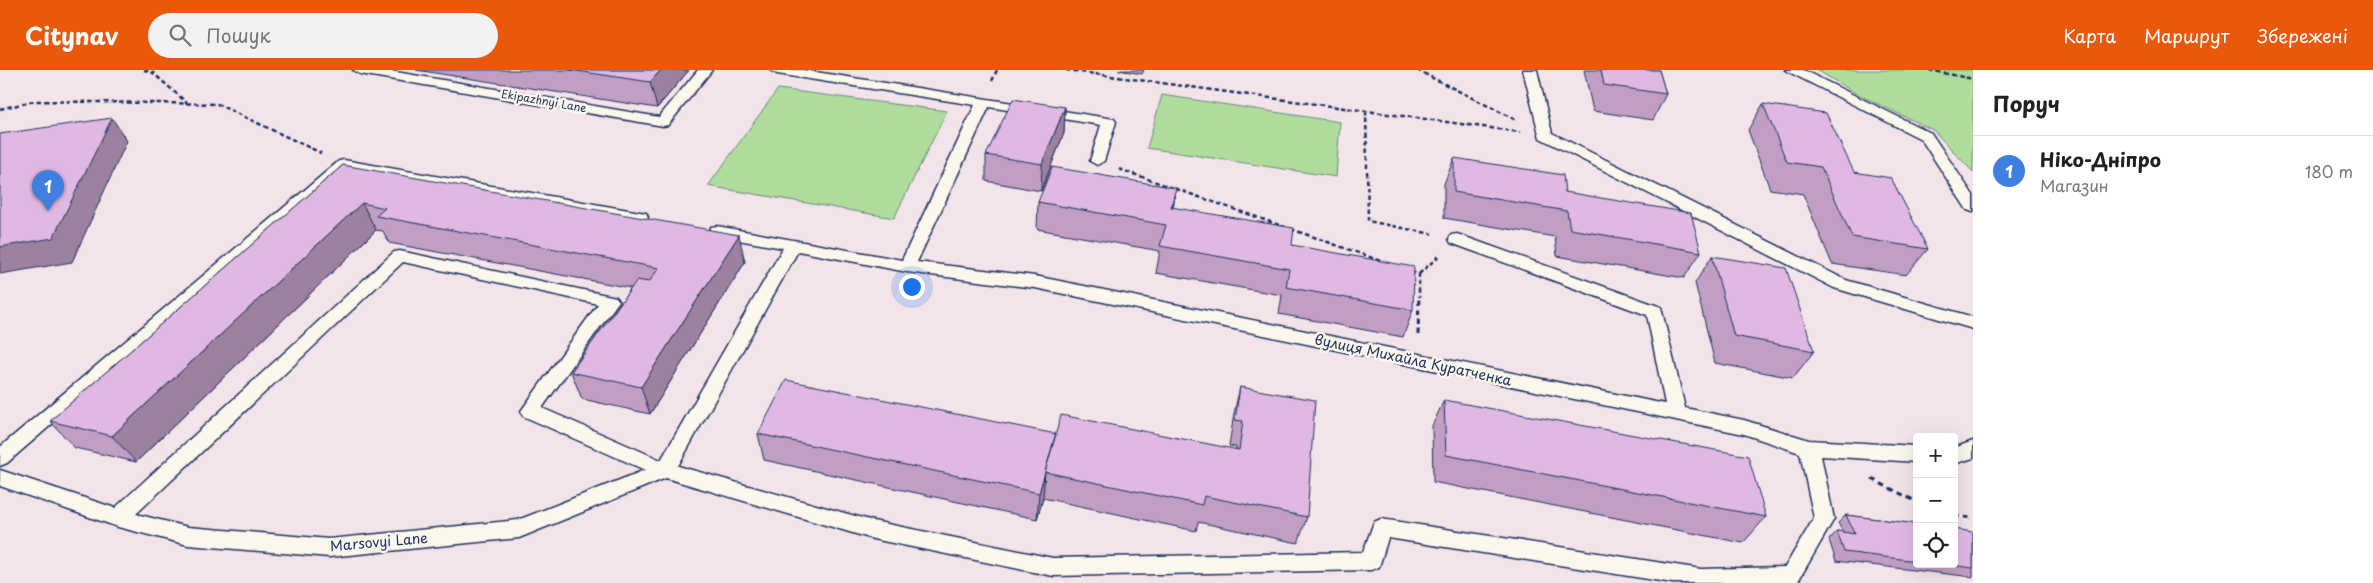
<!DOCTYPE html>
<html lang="uk">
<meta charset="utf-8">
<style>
:root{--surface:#fff;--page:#f2f2f2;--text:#222;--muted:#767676;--line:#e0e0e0;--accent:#ea580c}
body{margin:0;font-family:"Playpen Sans",sans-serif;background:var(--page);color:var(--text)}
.controls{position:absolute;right:15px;bottom:15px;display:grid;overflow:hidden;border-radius:5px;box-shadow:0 5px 20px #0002}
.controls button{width:45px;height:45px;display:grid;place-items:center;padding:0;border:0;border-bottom:1px solid var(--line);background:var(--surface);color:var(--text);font:25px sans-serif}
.you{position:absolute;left:911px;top:216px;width:18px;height:18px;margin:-12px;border:4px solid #fff;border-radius:50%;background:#1a73e8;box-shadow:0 0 0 8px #1a73e833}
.badge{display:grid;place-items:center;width:32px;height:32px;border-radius:50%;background:var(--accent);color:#fff;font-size:16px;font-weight:700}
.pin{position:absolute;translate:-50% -41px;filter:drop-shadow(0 1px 2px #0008)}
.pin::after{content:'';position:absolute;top:26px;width:18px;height:15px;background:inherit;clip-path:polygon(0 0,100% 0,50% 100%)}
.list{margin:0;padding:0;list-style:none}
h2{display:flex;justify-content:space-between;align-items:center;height:65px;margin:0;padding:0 20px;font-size:21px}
h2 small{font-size:16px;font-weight:400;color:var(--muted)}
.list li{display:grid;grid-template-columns:32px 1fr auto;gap:15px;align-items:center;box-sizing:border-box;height:70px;padding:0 20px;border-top:1px solid var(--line)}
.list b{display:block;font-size:19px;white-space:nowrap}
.list p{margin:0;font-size:16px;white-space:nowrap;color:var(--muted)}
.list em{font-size:16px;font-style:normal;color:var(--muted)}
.icon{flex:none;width:28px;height:28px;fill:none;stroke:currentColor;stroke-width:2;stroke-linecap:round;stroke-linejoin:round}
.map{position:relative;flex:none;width:1973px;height:513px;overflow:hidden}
header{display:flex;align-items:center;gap:30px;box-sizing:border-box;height:70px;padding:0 25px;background:var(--accent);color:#fff}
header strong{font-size:24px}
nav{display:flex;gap:28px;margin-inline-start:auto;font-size:18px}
.search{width:350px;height:45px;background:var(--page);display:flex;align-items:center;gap:12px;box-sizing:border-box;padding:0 18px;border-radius:28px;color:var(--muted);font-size:19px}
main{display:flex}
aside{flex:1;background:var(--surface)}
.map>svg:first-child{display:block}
.green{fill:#b0dd9c;stroke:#66867d}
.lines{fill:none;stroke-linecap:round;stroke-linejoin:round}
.service-casing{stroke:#1b2f5e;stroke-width:3}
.path-far1{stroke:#1b2f5e;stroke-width:2.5;stroke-dasharray:4.5 3;stroke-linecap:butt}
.path{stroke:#1b2f5e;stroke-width:3;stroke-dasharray:5.5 4.5;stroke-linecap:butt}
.service{fill:#fbf7ec;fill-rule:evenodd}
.wall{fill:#c19fc3;stroke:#1b2f5e}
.shaded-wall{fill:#9d829f;stroke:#1b2f5e}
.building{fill:#e0b9e3;stroke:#1b2f5e}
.labels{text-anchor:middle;stroke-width:5;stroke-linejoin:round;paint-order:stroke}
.far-street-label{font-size:11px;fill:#1b2f5e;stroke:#fbf7ec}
.street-label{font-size:14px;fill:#1b2f5e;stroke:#fbf7ec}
</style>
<header>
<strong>Citynav</strong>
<div class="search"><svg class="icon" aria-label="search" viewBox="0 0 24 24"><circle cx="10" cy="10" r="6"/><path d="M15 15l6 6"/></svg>Пошук</div>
<nav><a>Карта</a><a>Маршрут</a><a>Збережені</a></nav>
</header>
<main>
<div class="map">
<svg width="1973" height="513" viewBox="0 0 1973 513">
<rect width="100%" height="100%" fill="#f3e4e9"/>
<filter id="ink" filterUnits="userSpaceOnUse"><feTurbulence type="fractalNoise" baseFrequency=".02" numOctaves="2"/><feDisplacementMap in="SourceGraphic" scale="10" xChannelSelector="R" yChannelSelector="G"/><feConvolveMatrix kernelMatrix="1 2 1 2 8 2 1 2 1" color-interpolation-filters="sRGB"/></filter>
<g filter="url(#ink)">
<path class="green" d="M1817,0H1973V102L1933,60L1857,24Z
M778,19L947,41L894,148L708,116Z
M1162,25L1340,52L1336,107L1147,78Z"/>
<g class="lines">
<g class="service-casing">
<path id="service" d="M353,0H384L659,47L698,0H712L668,55L663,56L360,4Z
M770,0H803L1114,49L1116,52L1104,91L1097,95L1090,91L1101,55L989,37L917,192L1035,206L1665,334L1647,245L1451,173L1449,169L1451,165L1457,164L1661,237L1685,338L1744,350L1809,370L1917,376V392L1821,386L1834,449L1797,513H1673L1388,468L1379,497L1371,500L1053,506L873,469L666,408L519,468L329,487L188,475L118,457L0,416V400L115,438L394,182L400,181L616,227L619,231L616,235L542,338L661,390L783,178L711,165L709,161L711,157L717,156L902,190L975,35L777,4ZM798,181L907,202L1035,218L1744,364L1800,383L1814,448L1785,497L1701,499L1381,449L1374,452L1363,482L1053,488L873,451L678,396ZM403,192L598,234L521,341L523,346L645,400L518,450L329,469L188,457L136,444Z
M1523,0H1537L1552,63L1846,210L1973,247V259L1834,218L1540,68Z
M1785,0H1803L1931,63L1973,125V142L1967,140L1921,69Z
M344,90L640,142L646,143L648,147L646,151L640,152L347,99L7,393L0,396V377L339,91Z
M1973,371V388L1954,394V378Z"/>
</g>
<path class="path-far1" d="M144,0L152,2L187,33
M1066,0L1520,62
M1417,0L1516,50
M1929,0L1973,9
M992,11L997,0
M0,39L35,31L217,34L321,83
M1366,41L1368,151L1432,164
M1119,99L1285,157
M1291,159L1384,192
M1411,202L1419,204V227
M1419,204L1439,186"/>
<path class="path" d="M1418,265L1419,225
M1872,409L1917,432
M1954,446L1973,448"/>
<use href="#service" class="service"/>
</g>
<path class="wall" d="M416,0H689L657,38Z
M1118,0H1144L1142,4Z
M1584,0H1659L1666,24L1653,50L1593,41Z
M1763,34L1854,102L1928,179L1906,205L1832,194L1803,124L1770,119L1748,60Z
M1065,37L1064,63L1041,121L986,111V85Z
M1454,88L1565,122L1701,182L1684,208L1557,186L1555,167L1444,148V114Z
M343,95L745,192L650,344L582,329L571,302L631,218L389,173L383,161L376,160L136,392L75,378L50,351Z
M1176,118L1173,138L1292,175L1413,240L1403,267L1279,244L1282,225L1156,203L1160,181L1037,159L1038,132Z
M1712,186L1814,281L1793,308L1715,293L1695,213Z
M1240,317L1307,447L1298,473L1198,452L1196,461L1043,428L1037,449L764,390L758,364H1056L1236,380V377L1229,376L1234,343Z
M1444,330L1766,447L1743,473L1433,412L1432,356Z
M1846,445L1917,454V494H1954L1973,462V507L1836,491L1829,470L1837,461L1843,462L1838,453Z"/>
<path class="shaded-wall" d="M661,0H689L657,38L650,12Z
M1065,37L1064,63L1041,121L1042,94Z
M112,48L127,71L72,192L0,204V177Z
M1176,118L1172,145L1171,137Z
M362,133L376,160L136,392L112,366Z
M739,165L745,192L650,344L641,317Z
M1045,402L1043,428L1037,449L1039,423Z"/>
<path class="building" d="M570,0H661L650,12Z
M1601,0H1659L1666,24L1604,15Z
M1013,29L1065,37L1042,94L986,85Z
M1763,34L1826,43L1854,102L1891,108L1928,179L1852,167L1821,97L1787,92Z
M112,48L53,168L0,177V64Z
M1454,88L1563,105L1565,122L1691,143L1701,182L1570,159L1567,141L1454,122Z
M343,95L739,165L641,317L571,302L637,210L649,212L659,198L376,146L385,138L362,133L112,366L50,351Z
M1052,97L1176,118L1171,137L1294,158L1292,175L1414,197L1413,240L1286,217L1289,199L1160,176L1166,155L1038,132Z
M1712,186L1786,198L1814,281L1734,266Z
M786,310L1056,364L1039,423L758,364Z
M1240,317L1315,330L1307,447L1204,426L1202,435L1045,402L1061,345L1239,380L1243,351L1235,350Z
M1444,330L1748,386L1766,447L1446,385Z
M1846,445L1917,454V491L1844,482L1837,461L1855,464Z
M1954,459L1973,462V498L1944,494H1954Z"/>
</g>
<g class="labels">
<g class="far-street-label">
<text transform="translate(544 31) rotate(10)" y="4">Ekipazhnyi Lane</text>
</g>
<g class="street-label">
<text transform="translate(1413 290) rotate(12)" y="5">вулиця Михайла Куратченка</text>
<text transform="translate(379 472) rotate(-5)" y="5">Marsovyi Lane</text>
</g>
</g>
</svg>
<div class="controls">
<button>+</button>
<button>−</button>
<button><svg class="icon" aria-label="locate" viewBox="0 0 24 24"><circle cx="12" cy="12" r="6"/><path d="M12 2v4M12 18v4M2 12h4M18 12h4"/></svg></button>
</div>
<div class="you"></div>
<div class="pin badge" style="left:48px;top:141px;background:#3f7fe0">1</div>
</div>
<aside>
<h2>Поруч<small></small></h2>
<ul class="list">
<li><span class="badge" style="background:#3f7fe0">1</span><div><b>Ніко-Дніпро</b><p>Магазин</p></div><em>180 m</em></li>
</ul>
</aside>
</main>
